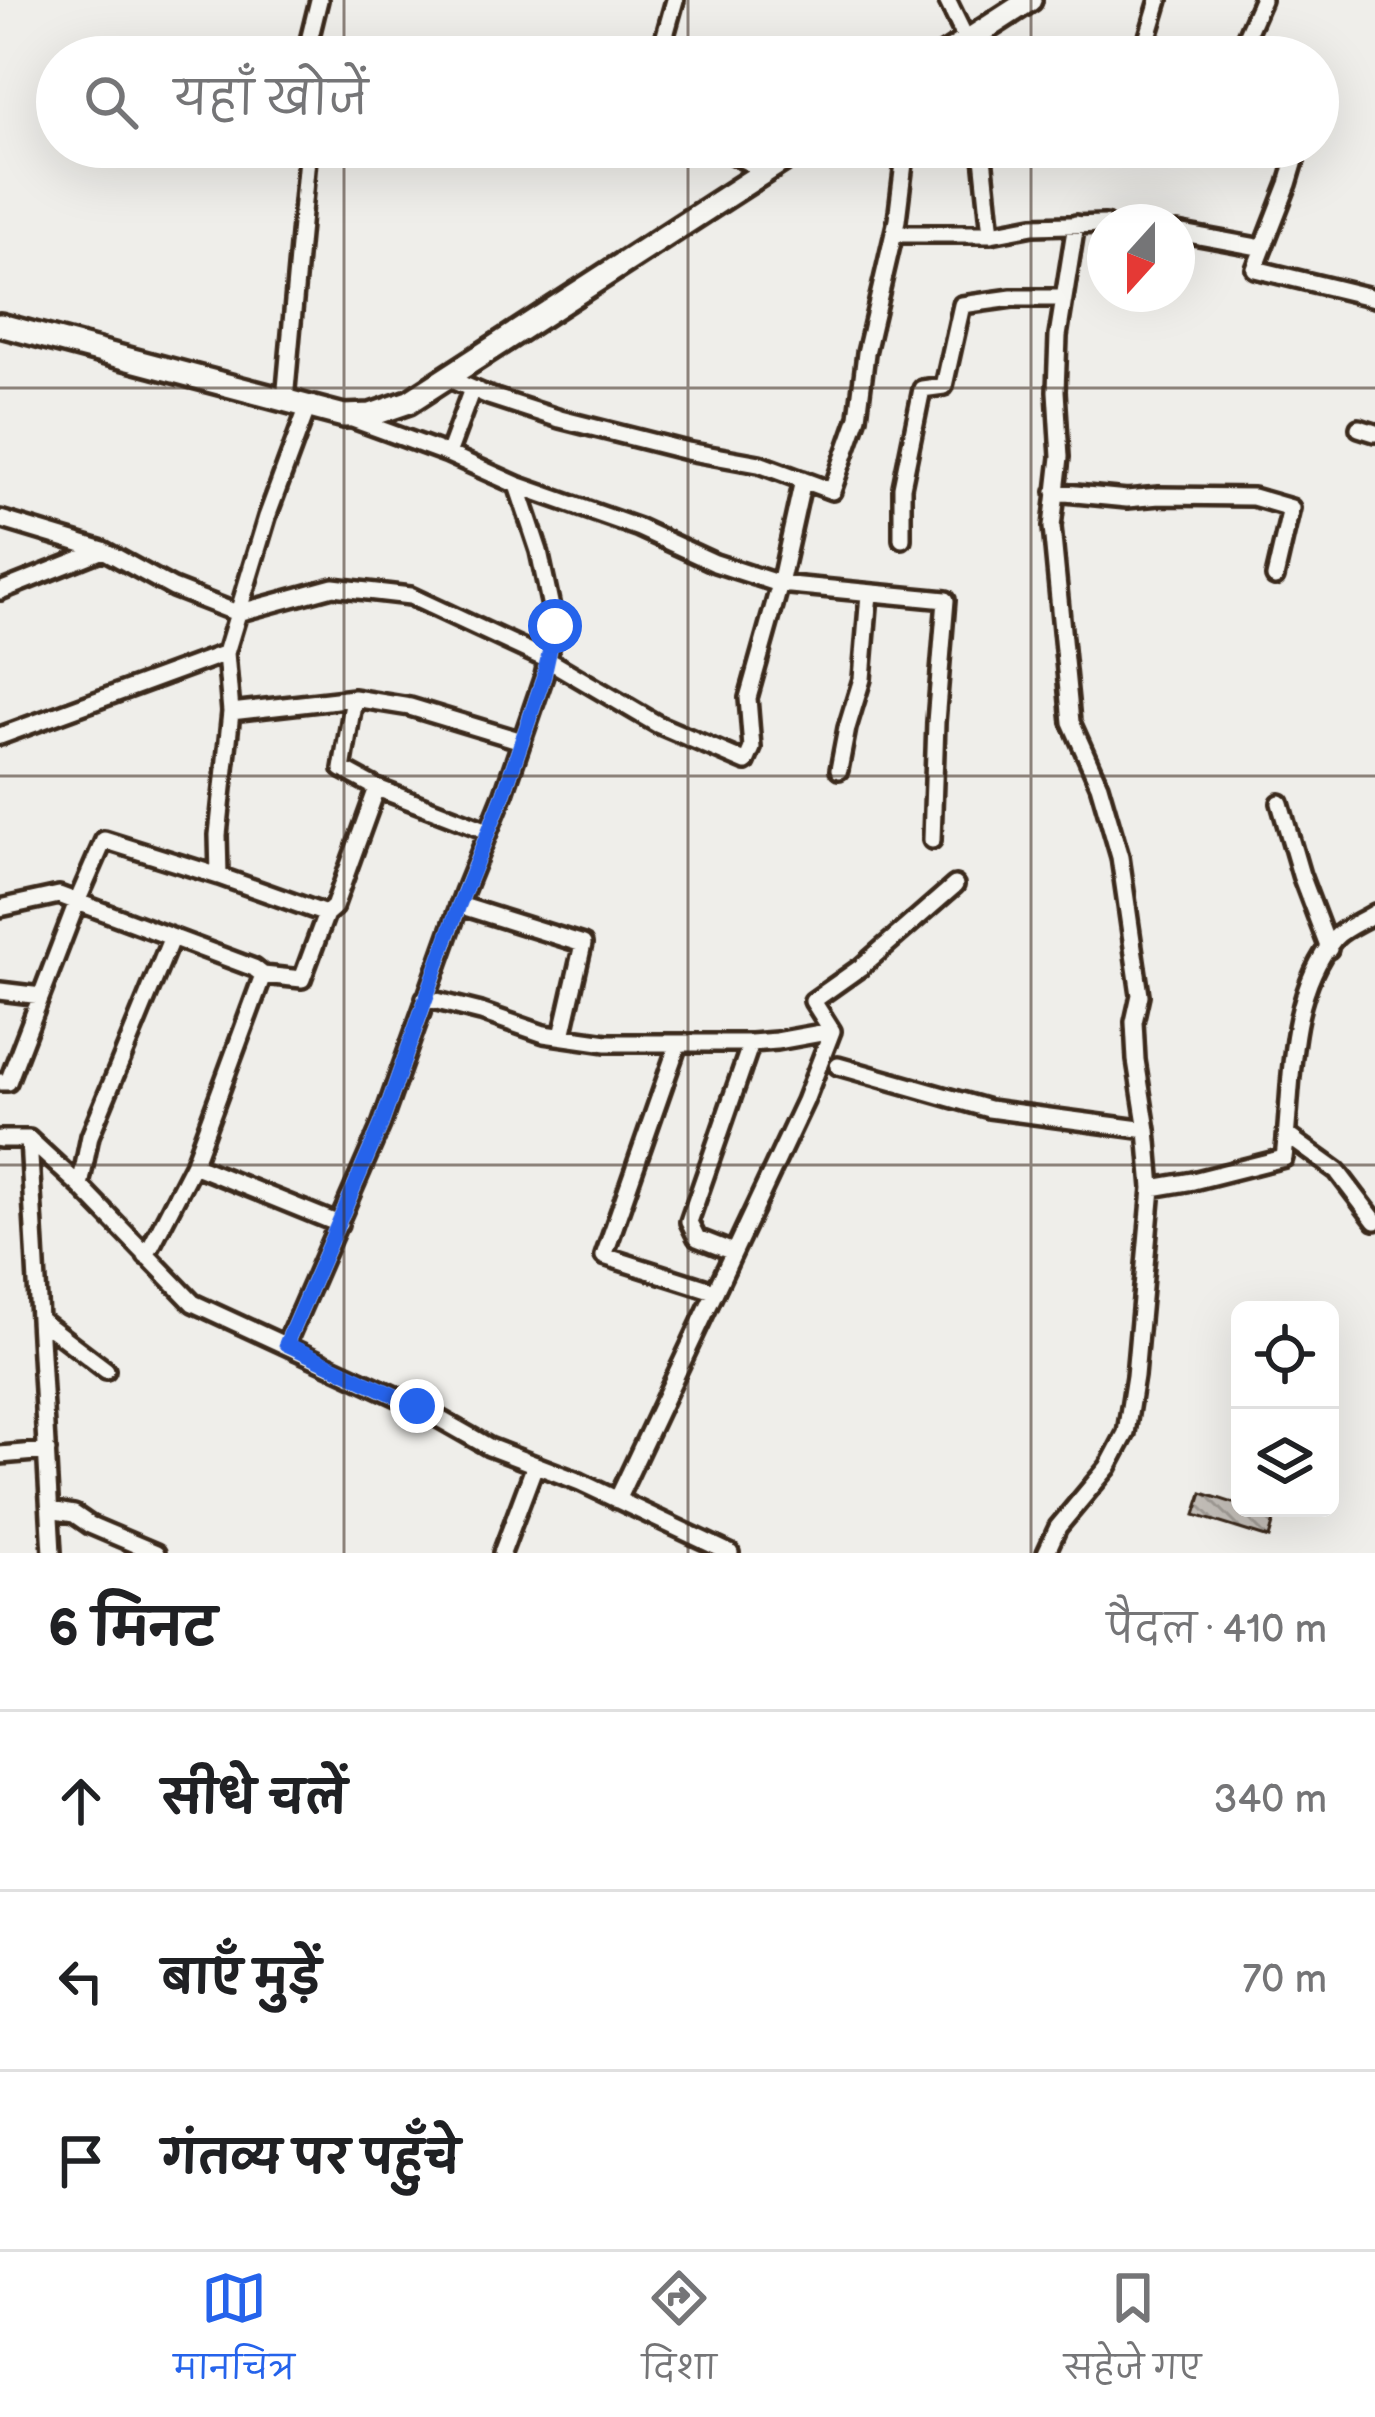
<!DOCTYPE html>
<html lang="hi">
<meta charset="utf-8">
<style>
:root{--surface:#fff;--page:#f6f6f6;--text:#202124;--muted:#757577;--line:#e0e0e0;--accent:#2563eb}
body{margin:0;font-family:"Balsamiq Sans","Playpen Sans Deva",sans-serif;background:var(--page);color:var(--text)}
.controls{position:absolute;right:36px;bottom:36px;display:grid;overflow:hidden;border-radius:18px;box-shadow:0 12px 48px #0002}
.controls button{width:108px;height:108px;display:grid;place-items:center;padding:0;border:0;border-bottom:3px solid var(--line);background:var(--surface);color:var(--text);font:60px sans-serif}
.compass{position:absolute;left:1087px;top:204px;width:108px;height:108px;border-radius:50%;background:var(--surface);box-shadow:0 12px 48px #0002;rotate:201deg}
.stop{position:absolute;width:36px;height:36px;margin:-27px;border:9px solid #2563eb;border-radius:50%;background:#fff}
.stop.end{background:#2563eb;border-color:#fff;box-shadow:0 3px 12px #0008}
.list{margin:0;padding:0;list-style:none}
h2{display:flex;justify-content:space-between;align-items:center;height:156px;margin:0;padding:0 48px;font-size:51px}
h2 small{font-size:39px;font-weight:400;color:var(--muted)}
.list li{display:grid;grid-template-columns:78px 1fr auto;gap:36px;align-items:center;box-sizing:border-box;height:180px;padding:0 48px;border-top:3px solid var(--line)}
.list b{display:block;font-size:45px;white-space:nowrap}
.list em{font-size:39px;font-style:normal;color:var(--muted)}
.icon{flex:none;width:66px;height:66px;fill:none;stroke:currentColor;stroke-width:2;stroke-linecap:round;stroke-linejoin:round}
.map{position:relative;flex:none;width:1375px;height:1553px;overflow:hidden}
.search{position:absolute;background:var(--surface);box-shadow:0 12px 48px #0002;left:36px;right:36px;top:36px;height:132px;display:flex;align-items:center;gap:30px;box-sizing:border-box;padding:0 42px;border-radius:66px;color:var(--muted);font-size:45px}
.sheet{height:696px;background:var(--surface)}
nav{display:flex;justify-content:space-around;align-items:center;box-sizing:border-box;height:168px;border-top:3px solid var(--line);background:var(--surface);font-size:33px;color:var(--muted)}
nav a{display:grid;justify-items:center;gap:6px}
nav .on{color:var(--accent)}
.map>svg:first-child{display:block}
.building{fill:url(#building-back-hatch);stroke:#3b2a1e;stroke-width:3}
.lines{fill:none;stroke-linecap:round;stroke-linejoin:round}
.minor-casing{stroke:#3b2a1e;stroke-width:24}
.secondary-casing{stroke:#3b2a1e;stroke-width:30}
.minor{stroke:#f6f6f2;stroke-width:15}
.secondary{stroke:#f6f6f2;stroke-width:21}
.route{stroke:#2563eb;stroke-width:15}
.grid{fill:none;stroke:#3b2a1e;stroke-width:3;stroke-opacity:0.55}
</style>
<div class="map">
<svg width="1375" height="1553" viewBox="0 0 1375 1553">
<defs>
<pattern id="building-back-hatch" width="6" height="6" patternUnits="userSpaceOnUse" patternTransform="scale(3)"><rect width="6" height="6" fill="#c2bdb7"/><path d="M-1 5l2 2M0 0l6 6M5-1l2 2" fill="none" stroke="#9f9a94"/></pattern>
</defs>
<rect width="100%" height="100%" fill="#efeeea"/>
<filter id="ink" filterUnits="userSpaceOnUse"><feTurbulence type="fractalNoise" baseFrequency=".00833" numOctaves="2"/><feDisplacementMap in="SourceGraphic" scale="24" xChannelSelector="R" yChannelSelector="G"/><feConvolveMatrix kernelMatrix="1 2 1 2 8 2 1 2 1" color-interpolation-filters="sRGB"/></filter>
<g filter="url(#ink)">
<path class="building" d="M1202,1493L1240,1505V1508L1275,1517L1269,1538L1195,1515Z"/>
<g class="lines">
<g class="minor-casing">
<path id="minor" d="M947,0L967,41L969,57
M305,57L319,0
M659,57L675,0
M1142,57L1159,0
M1237,57L1262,0
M717,147L766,171
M982,147L991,234L1033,226L1105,224
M1299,147L1288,184L1255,269L1375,298
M1177,232L1263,248
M894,234H991
M447,378L489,396L560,419L687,451L759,464L832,491L858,417L866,353L897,220L906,147
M285,400L308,147
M1359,428L1375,433
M448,454L472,389
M517,485L639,528L715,563L780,584L946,600L936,722L932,840
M1055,492L1127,499L1159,496L1253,497L1291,508L1275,577
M0,519L103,550L173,588L237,613L333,587L410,596L548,660L657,724L746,762L752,748L748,698L780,584L803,480
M902,539V487L922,389L944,386L962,305L1012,298H1062
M0,591L103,550
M354,698L410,707L522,741
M231,712L354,698L342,769L377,788L488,831
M0,736L226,653L267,517L308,406
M839,770L847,728L862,679L869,594
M1280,803L1301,875L1329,949
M219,876L218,835L231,712L226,653
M459,905L583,944L562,1036
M0,908L59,895L254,968L263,975L302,979L326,914L334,907L377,788
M0,991L41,996
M425,998L481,1012L544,1034L607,1043H751L777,1041L832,1031L813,1001L861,967L955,885
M678,1044L604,1256L714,1291
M838,1066L989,1109L1147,1130
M0,1082H8L77,902L104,840L219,876L326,914
M1287,1135L1337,1171L1375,1221
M0,1139H29L80,1186L193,1303L417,1406L489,1447L580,1482L730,1553
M29,1139L52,1553
M193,1165L339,1224
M80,1186L90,1136L171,939
M1152,1188L1193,1181L1284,1158C1293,1087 1286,996 1335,938C1344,928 1363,921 1375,913
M733,1252L697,1238L689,1222L751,1043
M146,1256L193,1165L263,975
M40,1320L106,1370
M286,1344L381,1125L464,892L504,793L544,676L555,626L539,551L517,485L448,454L355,420
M0,1455L47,1451
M617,1500L805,1101L832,1031
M50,1510L74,1514L90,1525L156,1553
M502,1553L535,1465
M1046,1553L1058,1527L1108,1467L1126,1433L1135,1376L1152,1188L1147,1130L1136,1060L1134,1022L1140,995L1133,947L1120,857L1099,785L1071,722L1052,527L1060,457L1056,391L1058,336L1076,224"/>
</g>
<g class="secondary-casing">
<path id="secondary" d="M942,57L1030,0
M0,325L344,416L371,415L409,402L803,147"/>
</g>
<use href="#minor" class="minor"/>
<use href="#secondary" class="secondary"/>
</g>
</g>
<g class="lines" filter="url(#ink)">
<path class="route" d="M417,1406L286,1344L381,1125L459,905L504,793L544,676L555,626"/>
</g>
<path class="grid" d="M344,0V57M688,0V57M1031,0V57M344,147V1553M688,147V1553M1031,147V1553M0,388H1375M0,776H1375M0,1165H1375"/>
</svg>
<div class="controls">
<button><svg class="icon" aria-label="locate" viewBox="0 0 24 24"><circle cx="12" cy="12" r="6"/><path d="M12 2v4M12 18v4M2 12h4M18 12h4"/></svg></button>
<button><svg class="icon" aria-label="layers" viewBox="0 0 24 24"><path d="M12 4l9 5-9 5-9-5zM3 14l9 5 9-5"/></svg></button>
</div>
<svg class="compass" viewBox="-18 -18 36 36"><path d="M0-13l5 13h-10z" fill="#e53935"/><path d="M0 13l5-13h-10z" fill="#757577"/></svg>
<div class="stop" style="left:555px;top:626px"></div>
<div class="stop end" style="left:417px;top:1406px"></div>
<div class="search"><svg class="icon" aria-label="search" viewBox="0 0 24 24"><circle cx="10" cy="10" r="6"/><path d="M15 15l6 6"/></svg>यहाँ खोजें</div>
</div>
<section class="sheet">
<h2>6 मिनट<small>पैदल · 410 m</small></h2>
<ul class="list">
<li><svg class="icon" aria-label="ahead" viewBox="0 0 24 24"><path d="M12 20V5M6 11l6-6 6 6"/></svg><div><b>सीधे चलें</b></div><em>340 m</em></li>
<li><svg class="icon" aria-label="left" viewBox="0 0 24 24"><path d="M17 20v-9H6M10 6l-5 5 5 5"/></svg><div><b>बाएँ मुड़ें</b></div><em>70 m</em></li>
<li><svg class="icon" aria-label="arrive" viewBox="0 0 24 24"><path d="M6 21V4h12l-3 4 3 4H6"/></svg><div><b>गंतव्य पर पहुँचे</b></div></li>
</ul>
</section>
<nav>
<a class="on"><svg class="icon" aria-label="map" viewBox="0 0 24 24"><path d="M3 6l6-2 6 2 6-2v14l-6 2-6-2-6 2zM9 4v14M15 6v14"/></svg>मानचित्र</a>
<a><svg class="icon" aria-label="directions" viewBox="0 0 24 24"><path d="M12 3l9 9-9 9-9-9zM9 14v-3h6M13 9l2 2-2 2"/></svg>दिशा</a>
<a><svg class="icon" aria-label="saved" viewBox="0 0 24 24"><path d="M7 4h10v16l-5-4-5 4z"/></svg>सहेजे गए</a>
</nav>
